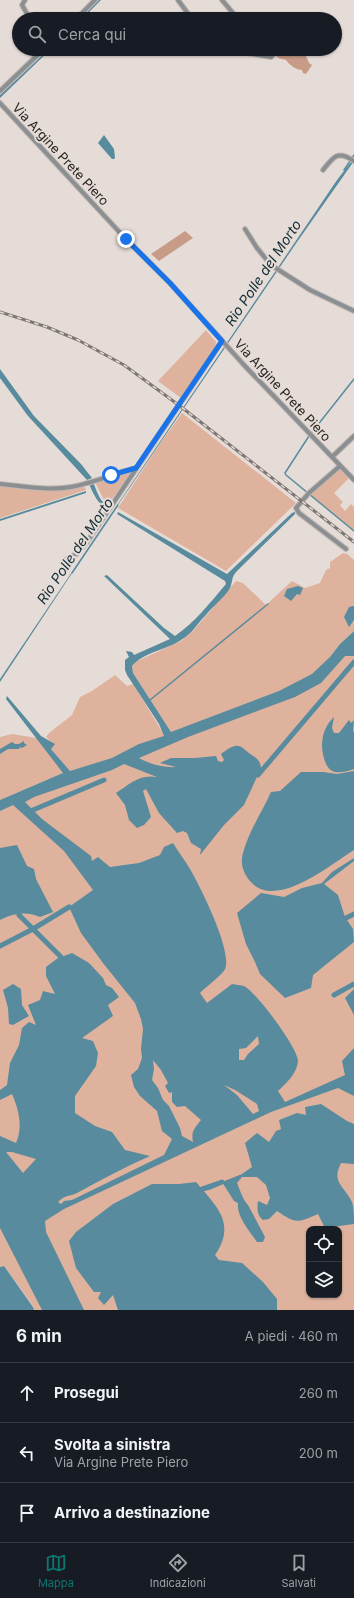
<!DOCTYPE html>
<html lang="it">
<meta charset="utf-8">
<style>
:root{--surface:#171b24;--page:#20242c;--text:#f1f3f6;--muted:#9ea1a6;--line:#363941;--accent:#0f766e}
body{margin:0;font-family:Inter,sans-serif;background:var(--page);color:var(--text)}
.controls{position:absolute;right:12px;bottom:12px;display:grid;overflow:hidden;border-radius:8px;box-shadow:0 1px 3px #0004}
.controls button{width:36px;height:36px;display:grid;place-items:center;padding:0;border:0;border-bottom:1px solid var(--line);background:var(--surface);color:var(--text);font:20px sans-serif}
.stop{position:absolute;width:12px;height:12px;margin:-9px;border:3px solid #1a73e8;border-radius:50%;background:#fff}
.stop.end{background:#1a73e8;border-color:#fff;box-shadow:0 1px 4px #0008}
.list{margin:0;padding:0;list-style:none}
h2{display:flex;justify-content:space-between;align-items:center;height:52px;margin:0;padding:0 16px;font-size:17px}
h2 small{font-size:13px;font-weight:400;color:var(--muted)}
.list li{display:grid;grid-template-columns:26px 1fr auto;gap:12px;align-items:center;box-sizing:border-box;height:60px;padding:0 16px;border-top:1px solid var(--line)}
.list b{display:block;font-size:15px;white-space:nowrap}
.list p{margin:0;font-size:13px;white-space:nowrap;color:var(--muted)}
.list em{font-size:13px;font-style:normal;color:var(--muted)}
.icon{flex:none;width:22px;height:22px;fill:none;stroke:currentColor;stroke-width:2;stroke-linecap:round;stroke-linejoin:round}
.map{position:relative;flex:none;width:354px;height:1310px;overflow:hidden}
.search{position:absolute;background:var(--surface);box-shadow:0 1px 3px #0004;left:12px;right:12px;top:12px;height:44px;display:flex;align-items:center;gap:10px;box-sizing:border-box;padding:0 14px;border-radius:22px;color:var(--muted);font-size:15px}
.sheet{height:232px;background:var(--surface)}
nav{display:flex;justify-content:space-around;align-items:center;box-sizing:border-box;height:56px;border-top:1px solid var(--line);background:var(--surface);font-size:11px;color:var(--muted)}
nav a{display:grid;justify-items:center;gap:2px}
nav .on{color:var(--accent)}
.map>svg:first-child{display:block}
.green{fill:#dfb29d;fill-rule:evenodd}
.forest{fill:#c89b86}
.water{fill:#578b9d;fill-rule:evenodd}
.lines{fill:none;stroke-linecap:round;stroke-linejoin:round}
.stream{stroke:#578b9d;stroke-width:1.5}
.canal{stroke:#578b9d;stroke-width:5}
.street-casing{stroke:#c0b7b3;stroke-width:6}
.street{stroke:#8b8f91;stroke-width:4}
.rail-casing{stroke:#7d7673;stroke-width:3}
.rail{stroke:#e6dcd7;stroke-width:1.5;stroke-dasharray:4.5;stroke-linecap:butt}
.route{stroke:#1a73e8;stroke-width:5}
.labels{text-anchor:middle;stroke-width:4;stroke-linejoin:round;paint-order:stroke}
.street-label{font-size:13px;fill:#272322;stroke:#e6dcd7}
.water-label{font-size:14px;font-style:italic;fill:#132e37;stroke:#e6dcd7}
</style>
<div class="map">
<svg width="354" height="1310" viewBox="0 0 354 1310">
<rect width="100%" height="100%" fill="#e6dcd7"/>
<path class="green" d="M206,330L216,342L215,348L181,398L158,381Z
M182,413L296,503L226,571L118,508L157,448Z
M340,468L349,478L334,493L343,502L340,505L345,511L351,504L354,507V530L310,494Z
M132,471L109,503L103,498L95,482Z
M0,486C28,490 57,494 84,486L86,490L0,518Z
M343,553L347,554L354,560V631L340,644L330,657L354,639V1310H34L33,1306L4,1266L0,1267V803L70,771L51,749V742L46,737L49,733L72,715L80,697L92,691L115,675L127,686L133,684L165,736L171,732L133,673L132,666L135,662L181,641L193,631L236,581L243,583L266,605L292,581L305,588L320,583L326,570L330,568V562ZM309,1229H339V1295H309Z
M12,734L37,738L64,773L0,800V737Z"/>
<path class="forest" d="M276,49H286L287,51L292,55L303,54L306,56L309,63L312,65L306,74L303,73L302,70C297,70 289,65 286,60L278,58L273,51Z
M185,231L193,238L159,261L151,254Z"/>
<path class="water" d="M49,49H51L0,98V95Z
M104,135L114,149L115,158L114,159H112L98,143Z
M354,158V161L297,242L92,543L0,682V679C112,512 225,346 337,180Z
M0,369L34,416L81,464L92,478L87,480L28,416L0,378Z
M93,482C97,491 100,504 110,506L108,509C98,505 93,493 89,484Z
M86,491V493L0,521V519Z
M118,512L227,574L292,513L295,512V514L237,571C231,577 233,581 230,588C224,598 213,606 205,616C197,624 192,634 181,640C166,650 144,652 132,666L133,673L171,732L279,691L312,674L330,657L340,644L354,631V656H345L321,683L295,697L188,737L139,758C149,764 165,768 176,767L160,763L171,758H195L216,756L218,761L222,762L224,760L221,754C225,751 230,747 235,746C242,745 244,750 249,753C256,758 260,759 261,768L244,805L224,825L200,855L201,849L191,843L187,833L183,831L177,833L159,813L146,789L143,791L151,817L144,825L137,828L129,820L125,805L116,793C130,784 139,774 157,777L124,764L112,770L34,797L25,802L42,819L91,856L92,861L98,857L110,867L139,863L160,855L164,847L173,843C178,852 185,860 190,869C200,886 233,952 225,969C223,974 205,988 200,993L207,1003L232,984C235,985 241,985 244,986C256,992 298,1048 298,1061C297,1074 286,1083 278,1091L285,1102L345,1075L342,1061L354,1048V1096L338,1088L271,1112L64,1209L45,1221L46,1232L84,1310H42L0,1228V1136L16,1143C23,1127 19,1110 12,1094L0,1100V1090L7,1085L10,1063L19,1045L22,1028L29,1022L36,1025L28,1005L40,1000L43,991L55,994L46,976V967L58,958L72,953L89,963L103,978L106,985L112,988L119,997L108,1005L113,1016L82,1038L93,1041L98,1053L96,1066L75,1096V1113L95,1126L112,1132L125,1150L150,1156C125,1167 101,1180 77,1193C69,1197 66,1194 58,1202L61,1204L64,1201L72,1200L164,1155L172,1139L162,1131L157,1111L140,1096L134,1087L131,1075L138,1069L142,1058L141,1049L143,1029L141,1019L135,1003L103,963L81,933L69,907L93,890L64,851L13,805L0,811V800L63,773L6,699L7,696L41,736L55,744L51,749L70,771L112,758L139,744L164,736L159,724L127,675L125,670V660L129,657L126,651L132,652L134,655L170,639L104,576L107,575L164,628L175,636C195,622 210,603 226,584L225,581L117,514ZM258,1036L259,1044L248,1054L244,1060H239V1049L246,1048ZM153,1060L161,1070L168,1083L165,1086L169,1093L172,1092V1102L177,1107L185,1106L201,1120C194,1129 191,1131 193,1142L182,1136L180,1128L169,1106L163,1100L158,1088L152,1080L154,1069ZM224,1085L235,1090L257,1104L259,1111L253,1114L237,1095ZM6,1152H12L36,1159L23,1173Z
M298,586L303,588L300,595L297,594L291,601L284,596L287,589Z
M353,606H354V620L349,627L344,617L349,607Z
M334,717L332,728L334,733H339L349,720L351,723L354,720L353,731L354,732V769C348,771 341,773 335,772C331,771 328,768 326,764C319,748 321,729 334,717Z
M24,741V743L27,745L22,748L20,747L19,749H8L0,754V749L12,742L15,744H19Z
M354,771V850C330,865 275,911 250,881C243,873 240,863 243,853C249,831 262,812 271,792L280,791L301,772H323L337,774Z
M17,845L27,866L34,869L36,879L53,912L40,917C26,911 13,913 0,920V848Z
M354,858V861L324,884L338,895L345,917L353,929L354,942L313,975L311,988L285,998L260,974L255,962L246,944L237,913L261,893L284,897L302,888L322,883L332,872Z
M13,984L21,989L22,1005L29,1016L13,1025L9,1024L8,1008L3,990Z
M354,989V1015L345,998Z
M321,1104L347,1121L354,1124V1164L341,1163C331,1183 344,1185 352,1202C354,1208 354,1217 354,1224L325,1228L318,1214C298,1223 296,1224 277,1211L269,1219L263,1220C257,1215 257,1209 258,1201L267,1205L270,1198L266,1185L257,1177H242L237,1183C240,1190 243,1200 248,1205L265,1237L263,1242H257C250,1232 236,1216 238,1203L234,1201L222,1182L242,1174L252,1167L245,1143L257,1133L269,1142L276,1131L281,1129L279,1120L297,1113L306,1115L305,1107Z
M196,1182C216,1206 237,1223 215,1255L219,1260L242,1263L263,1282L277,1299V1310H118L113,1295L104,1305L98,1298L101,1292H94L76,1268L69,1241L76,1232L113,1204L152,1184H179Z
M4,1266L33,1307L34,1310H0V1267Z"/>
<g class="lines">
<path class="stream" d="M81,19L100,0
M344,170L354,155
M354,379L309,436L285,473L286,475L354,531
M72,573L118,505
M150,700L268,604"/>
<path class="canal" d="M258,775L354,662
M33,810L104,780
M19,915L61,957
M346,918L354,914
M0,946L33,929L69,907
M334,995L354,984
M222,1182L210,1187L202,1189Z"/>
<g class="street-casing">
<path id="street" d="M25,0L22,5L30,19
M178,0L192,19
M222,0L238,19
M76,19L95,0
M30,49L36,57
M222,49L271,57L274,54
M268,49L274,54
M0,91L44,49
M0,103L124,237L170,283L244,365L354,480
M323,170C334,156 338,150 354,161
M245,229L257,248L271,265L310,290L354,311
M332,457L354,436
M340,466L309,493L296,508L299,513L346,549
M0,484C23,486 48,491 71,487C92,483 115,474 136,468
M65,560L78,553L87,542L222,341"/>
</g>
<use href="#street" class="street"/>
<g class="rail-casing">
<path id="rail" d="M0,312L47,327L78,340L124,365L180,406L354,542"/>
</g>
<use href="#rail" class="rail"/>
</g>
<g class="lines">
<path class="route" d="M111,475L136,468L222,341L170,283L126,239"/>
</g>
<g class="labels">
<g class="street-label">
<text transform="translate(61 154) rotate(47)" y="5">Via Argine Prete Piero</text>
<text transform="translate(283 390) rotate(47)" y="5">Via Argine Prete Piero</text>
</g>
<g class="water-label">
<text transform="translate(263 273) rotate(-56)" y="5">Rio Polle del Morto</text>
<text transform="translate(75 551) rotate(-56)" y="5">Rio Polle del Morto</text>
</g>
</g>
</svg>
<div class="controls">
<button><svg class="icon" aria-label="locate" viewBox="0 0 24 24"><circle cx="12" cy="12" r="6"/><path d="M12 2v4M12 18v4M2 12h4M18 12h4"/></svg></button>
<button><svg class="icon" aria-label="layers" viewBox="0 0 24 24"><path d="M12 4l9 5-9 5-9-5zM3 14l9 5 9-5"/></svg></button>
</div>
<div class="stop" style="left:111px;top:475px"></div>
<div class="stop end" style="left:126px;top:239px"></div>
<div class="search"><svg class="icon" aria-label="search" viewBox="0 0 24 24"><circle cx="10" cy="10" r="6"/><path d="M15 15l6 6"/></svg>Cerca qui</div>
</div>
<section class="sheet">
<h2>6 min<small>A piedi · 460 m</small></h2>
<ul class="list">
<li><svg class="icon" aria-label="ahead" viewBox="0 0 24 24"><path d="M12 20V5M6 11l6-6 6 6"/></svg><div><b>Prosegui</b></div><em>260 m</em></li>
<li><svg class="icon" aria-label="left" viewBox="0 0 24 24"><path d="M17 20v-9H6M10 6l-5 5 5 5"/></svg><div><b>Svolta a sinistra</b><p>Via Argine Prete Piero</p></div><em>200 m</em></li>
<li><svg class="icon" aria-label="arrive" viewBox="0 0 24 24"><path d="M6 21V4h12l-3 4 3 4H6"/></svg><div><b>Arrivo a destinazione</b></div></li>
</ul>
</section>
<nav>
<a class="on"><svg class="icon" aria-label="map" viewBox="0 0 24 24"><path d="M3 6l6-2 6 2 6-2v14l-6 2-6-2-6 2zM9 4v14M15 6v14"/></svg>Mappa</a>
<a><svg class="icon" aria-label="directions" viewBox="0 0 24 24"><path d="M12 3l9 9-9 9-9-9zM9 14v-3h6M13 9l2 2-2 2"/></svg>Indicazioni</a>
<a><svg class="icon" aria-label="saved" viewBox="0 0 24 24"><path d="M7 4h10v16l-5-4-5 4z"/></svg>Salvati</a>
</nav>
